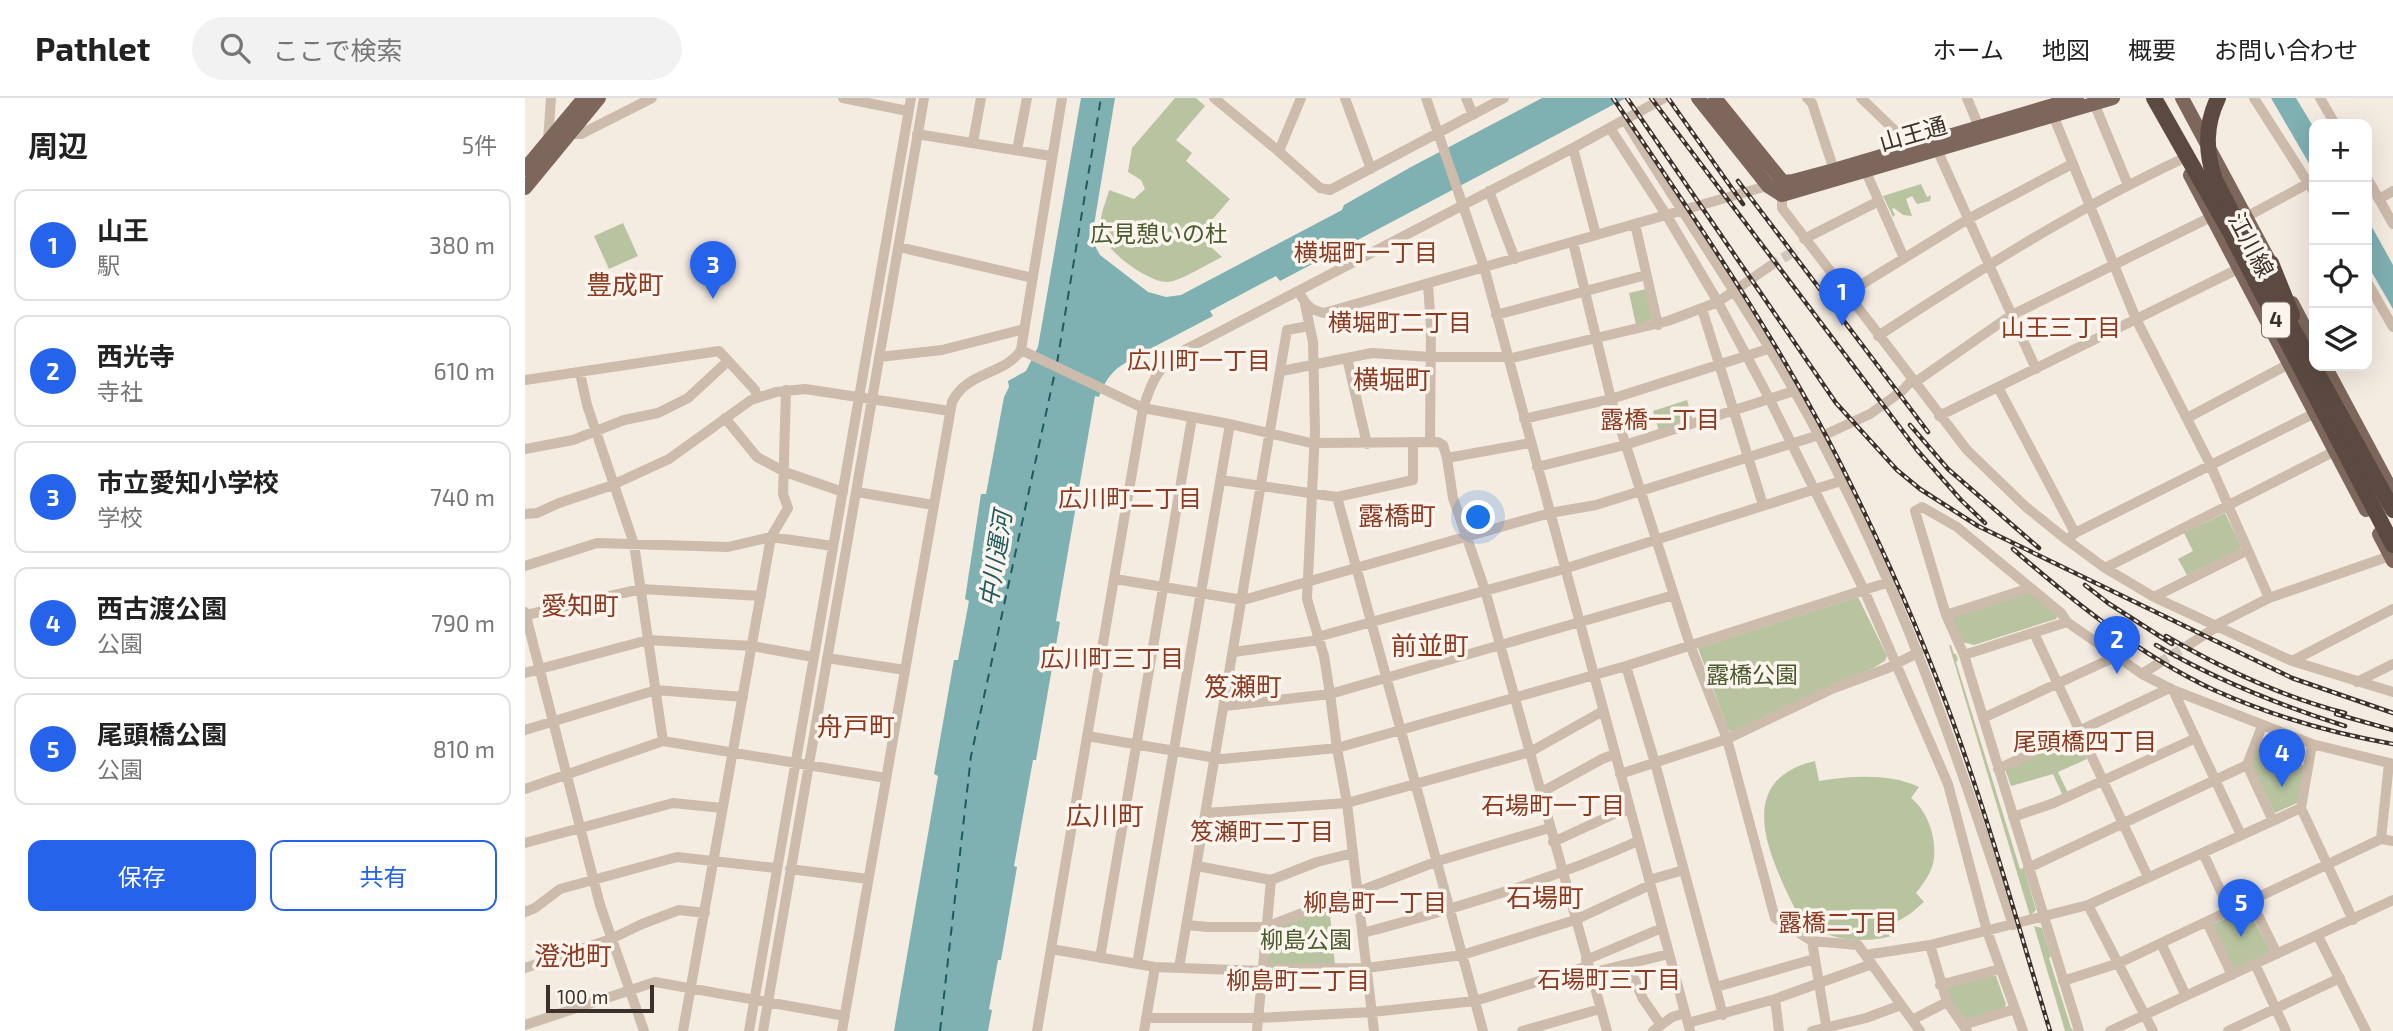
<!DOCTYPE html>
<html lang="ja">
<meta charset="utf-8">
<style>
:root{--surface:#fff;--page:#f2f2f2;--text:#222;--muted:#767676;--line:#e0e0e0;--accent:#2563eb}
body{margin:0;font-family:"Exo 2","Noto Sans JP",sans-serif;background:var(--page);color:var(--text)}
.controls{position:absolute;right:21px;top:21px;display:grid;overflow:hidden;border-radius:14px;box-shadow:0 7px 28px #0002}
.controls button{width:63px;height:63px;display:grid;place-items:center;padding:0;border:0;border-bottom:2px solid var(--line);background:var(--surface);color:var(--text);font:35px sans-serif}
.scale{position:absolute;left:21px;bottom:18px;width:108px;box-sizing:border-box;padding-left:7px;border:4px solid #3b302b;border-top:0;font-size:19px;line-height:24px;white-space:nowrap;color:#3b302b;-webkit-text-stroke:5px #fbf5ee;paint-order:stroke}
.you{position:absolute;left:954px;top:420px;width:24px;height:24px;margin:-18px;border:5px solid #fff;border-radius:50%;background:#1a73e8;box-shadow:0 0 0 10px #1a73e833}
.badge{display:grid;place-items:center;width:46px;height:46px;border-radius:50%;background:var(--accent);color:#fff;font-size:23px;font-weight:700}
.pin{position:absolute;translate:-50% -58px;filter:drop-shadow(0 2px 4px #0008)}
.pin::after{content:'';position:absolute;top:37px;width:24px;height:21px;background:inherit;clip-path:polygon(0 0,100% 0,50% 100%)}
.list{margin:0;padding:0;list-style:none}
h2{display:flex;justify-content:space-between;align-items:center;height:91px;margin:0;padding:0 28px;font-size:30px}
h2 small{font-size:23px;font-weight:400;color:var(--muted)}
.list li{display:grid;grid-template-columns:46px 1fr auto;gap:21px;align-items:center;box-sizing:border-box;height:112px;margin:0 14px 14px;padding:0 14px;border:2px solid var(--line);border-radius:14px}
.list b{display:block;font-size:26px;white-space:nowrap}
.list p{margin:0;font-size:23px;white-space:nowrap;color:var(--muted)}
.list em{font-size:23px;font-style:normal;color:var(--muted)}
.actions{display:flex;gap:14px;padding:21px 28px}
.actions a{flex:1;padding:16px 0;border:2px solid var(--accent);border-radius:14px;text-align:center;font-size:24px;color:var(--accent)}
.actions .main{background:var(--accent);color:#fff}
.icon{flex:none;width:38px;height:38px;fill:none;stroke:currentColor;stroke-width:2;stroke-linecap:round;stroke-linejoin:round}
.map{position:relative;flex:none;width:1868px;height:933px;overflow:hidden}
header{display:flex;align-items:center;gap:42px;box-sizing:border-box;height:98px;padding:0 35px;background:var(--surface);border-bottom:2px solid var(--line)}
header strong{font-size:33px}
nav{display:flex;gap:38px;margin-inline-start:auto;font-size:24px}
.search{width:490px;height:63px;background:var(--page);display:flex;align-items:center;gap:18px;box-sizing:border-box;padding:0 24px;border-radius:38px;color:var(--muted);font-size:26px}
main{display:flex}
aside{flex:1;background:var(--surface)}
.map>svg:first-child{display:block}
.green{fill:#b8c4a0}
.water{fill:#7fb0b2}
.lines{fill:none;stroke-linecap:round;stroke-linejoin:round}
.ferry{stroke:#1f5a5e;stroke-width:2;stroke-dasharray:9 7;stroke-linecap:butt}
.minor-tunnel{stroke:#cfc6bd;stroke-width:10;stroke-dasharray:10 5;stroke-linecap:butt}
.minor{stroke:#cdbbac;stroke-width:10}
.major{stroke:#7d675c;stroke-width:14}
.highway{stroke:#5c4a42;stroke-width:16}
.rail-casing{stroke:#3b302b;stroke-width:4.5}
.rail{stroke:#fbf5ee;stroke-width:2;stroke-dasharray:5;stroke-linecap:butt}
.highway-bridge{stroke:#5c4a42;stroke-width:16}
.labels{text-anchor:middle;stroke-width:7;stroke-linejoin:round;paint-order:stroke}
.shield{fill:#fbf5ee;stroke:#756b66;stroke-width:2}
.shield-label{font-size:21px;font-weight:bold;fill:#3b302b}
.street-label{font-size:23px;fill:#3b302b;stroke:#fbf5ee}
.park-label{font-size:23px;fill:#4a5a2e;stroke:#fbf5ee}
.neighbourhood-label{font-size:24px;fill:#8c3b22;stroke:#fbf5ee}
.water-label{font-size:24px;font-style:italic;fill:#1f5a5e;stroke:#fbf5ee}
.quarter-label{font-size:26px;fill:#8c3b22;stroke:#fbf5ee}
</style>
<header>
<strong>Pathlet</strong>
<div class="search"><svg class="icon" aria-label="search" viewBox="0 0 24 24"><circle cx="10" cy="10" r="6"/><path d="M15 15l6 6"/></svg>ここで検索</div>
<nav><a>ホーム</a><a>地図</a><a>概要</a><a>お問い合わせ</a></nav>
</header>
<main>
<aside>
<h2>周辺<small>5件</small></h2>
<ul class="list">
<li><span class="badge">1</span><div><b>山王</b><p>駅</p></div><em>380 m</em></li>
<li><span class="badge">2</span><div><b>西光寺</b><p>寺社</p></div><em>610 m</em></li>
<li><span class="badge">3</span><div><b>市立愛知小学校</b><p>学校</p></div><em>740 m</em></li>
<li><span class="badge">4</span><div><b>西古渡公園</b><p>公園</p></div><em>790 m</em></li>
<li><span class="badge">5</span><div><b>尾頭橋公園</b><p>公園</p></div><em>810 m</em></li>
</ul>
<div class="actions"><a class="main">保存</a><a>共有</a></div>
</aside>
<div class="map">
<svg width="1868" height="933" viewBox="0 0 1868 933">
<rect width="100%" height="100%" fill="#f4ebe1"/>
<path class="green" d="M650,0H671L680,8L651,42L667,55L661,63L705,101L675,136L676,140L697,159C684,165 656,183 643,184C624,185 580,153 576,134C573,120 581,105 584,92L609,101L620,91L616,82L603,74L607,50Z
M1396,86L1402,99L1406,97L1405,103L1392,106L1387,98L1381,101L1387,118L1378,117L1369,110L1367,111L1370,117L1368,119L1358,98Z
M98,125L113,158L84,171L69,138Z
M1121,191L1128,221L1111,227L1104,195Z
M1162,302L1168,322L1134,333L1128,313Z
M1700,415L1716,448L1715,451L1662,477L1653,461L1668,453L1659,435Z
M1506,493L1534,516L1531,521L1449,547L1437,544L1427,521L1429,517Z
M1333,499L1362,558L1360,563L1348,570L1206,634L1203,631L1173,550Z
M1424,547H1426L1429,556H1431L1433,562L1431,564L1495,771L1499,770L1511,812L1505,818Z
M1549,639L1552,640L1562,661L1533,674L1543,695L1538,698L1528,676L1486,688L1480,671Z
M1735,646L1759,654L1757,663L1781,668L1772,705L1750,715L1726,667Z
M1290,663L1294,683C1326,678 1364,675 1394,689L1386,700C1404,714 1413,744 1408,766C1405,777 1397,787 1391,795L1399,804L1385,816L1368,826L1371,837C1344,845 1307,845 1285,826L1280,831C1255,778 1197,685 1290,663Z
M804,806L810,867L743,868L744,830Z
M1723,811L1745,852V855L1709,872L1688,826Z
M1509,828L1517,830L1526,858L1524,860L1546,930L1549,933H1540Z
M1467,877L1471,878L1481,906L1479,911L1441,922L1424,903L1422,890Z"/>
<path class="water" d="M556,0H590L568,133L569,146L575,157L623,194L641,199L656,197L817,112L819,107L886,69L1017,0H1101L755,183L751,178L685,213L688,218L623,252C599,267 585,268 574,299L570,298L531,523L535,524L511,662H508L489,768L492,769L476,862H473L464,911L467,912L463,933H369L413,678L409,676L429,562H433L444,503L440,501L456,396H461L479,299L484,289L483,283L501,273L513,249Z
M1746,0H1771L1789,30V74Z
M1842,120L1868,167V211L1842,166Z"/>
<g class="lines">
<path class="ferry" d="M532,265L576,0
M415,933L446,658L530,274"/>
<path class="minor-tunnel" d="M1245,168L1271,152
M1634,565L1665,546"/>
<path class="minor" d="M318,0L383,13
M689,0L751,51L795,90L805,92L979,0
M820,0L846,71
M901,0L959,169L1165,933
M941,0L948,17
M1282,0L1287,5L1309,72
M1336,0L1387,49
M1442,0L1454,29
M1729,0L1789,94
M1795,0L1810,26
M1569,5L1603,87
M1528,17L1611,221L1684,364L1744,500
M1100,22C1164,127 1237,229 1294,338C1377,496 1433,658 1488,827
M1085,30L1142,118L1193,204L1245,302L1339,492L1423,686L1462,833L1498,933
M44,36H56L127,0
M392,36L526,58
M23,43L26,0
M448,44L456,0
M1410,47L1511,271
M1048,50L1071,137
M492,52L502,0
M754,53L776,0
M1341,74L1379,160
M1842,80L1868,126
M1257,92V110L1442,352L1501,409L1542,442L1580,470L1629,499L1767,563L1868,594
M964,93L990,161
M1854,101L1868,93
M1721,119L1784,85
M1110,126L1133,227
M1279,141L1354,103
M1048,144L1086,301L1165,547L1202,641L1250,820L1287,843L1333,847L1395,933
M374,149L508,180
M1842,184L1868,229
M903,186L906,229L905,343
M774,194C780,206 785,212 799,215L1249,86
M1321,196L1443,121L1547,66
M780,206L788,244L790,333L782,501L799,558L805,596L812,650L822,705L849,933
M1177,211L1238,407
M971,217L1121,177
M1353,238C1451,174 1550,111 1657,61
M496,252L618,310L705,326L790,346
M354,259L417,252L499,231
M822,260L842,346
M983,261L1143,223L1193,204L1245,168
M757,273L847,255L905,259H982
M55,275L62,307L109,446L138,643
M0,282L194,253L230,292L232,299
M1389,285L1485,218L1686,119
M1473,289L1550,435
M1414,318L1713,171
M200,320L232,359L260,374L318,394
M1662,320L1764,266
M999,321L1086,301L1243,251
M1295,339L1345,316L1377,293L1387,282
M790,345L913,344L918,347L922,360L1005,345
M0,351L48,342L99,322L133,315L163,300L203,263
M922,360L928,400L960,492L1082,933
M1012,369L1100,347L1269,293
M696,382L812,399L888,382V344
M332,394L408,407
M812,399L958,933
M0,416L12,415L34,405L85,388L144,361L226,302L251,294L280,291L425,313
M1542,442L1550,435L1790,315
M0,468L72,445L203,449L246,439L308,448
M1580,470L1810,353
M590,481L718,502L1025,415L1071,407L1294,337
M1629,499L1723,452
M0,514L75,807L119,933
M1,517L116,491L236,498
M1421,517L1505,490
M1691,527L1744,500L1868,457
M1509,535L1623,779
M792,539L1039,471L1316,383
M1665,546L1693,528
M709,554L794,542
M1439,557L1542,524
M302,560L380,572
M1767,563L1868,511
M1101,568L1130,665L1198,917
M0,575L123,542L227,548L288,559
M1617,576L1634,565
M1832,584L1868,566
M1648,592L1716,737
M700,608L805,596L1149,497
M1458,620L1592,558
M0,632L131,592L218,599
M562,638L697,661L812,650L1101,568L1364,484
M1787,646L1776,710L1828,822
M1722,667L1748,723
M1473,671L1645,590
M1095,676L1202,641L1309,590L1363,570L1394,554
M0,691L138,643L361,680
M1015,695L1077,661L1090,656
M681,715L822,705L1005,654L1078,613
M1488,719L1529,705L1671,640
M1856,741L1864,665
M1028,744L1089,716L1105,712
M0,745L148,705L197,710
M1678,755L1705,813
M672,768L746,782L792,764L828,755
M1503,770L1722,667L1737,628
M265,771L343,781
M1124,782L1159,772
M1726,803L1752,856
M1563,807L1628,933
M0,814L10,810L35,791L152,759L251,770
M1682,824L1707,877
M662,827L683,829H741L913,763L1024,730
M838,835C931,810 1024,783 1113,743
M1793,838L1841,933
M1287,843L1302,933
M1636,845L1661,898
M1405,847L1422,904L1442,933
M526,851L630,869L737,873
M1340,857L1405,847L1563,807L1776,710
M575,860L667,320
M1061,862L1137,830
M612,866L705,326
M1103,866L1118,901L1136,927
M1730,866L1761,933
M0,870L86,841L117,826L154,812L180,815
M654,870L762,232L784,228
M737,871L842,870L937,857L1050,822L1125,787
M1065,875L1144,856
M1538,883L1594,865L1856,741L1868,743
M1415,887L1475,871
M1191,889L1289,861
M1250,901L1254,933
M621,920H733L847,914L950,903L1063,868
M1387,922L1422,904
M1163,925L1250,901L1347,866
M0,927L130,884L320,918
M1438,927L1490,911
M158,933L246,439L263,410L258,396L261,292
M224,933L386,0
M238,933L399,0
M317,933L427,304C442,273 480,277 496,252L537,0
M512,933L618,310C627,284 630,274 652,256L1048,50L1139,0
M619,933L630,869
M732,933L746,782
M997,933L1075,911
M1128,933L1147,919L1160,915
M1287,933L1341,920L1376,907
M1554,933L1439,557L1421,517L1390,413L1397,409L1432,429L1536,515L1542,524L1617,576L1648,592L1787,646L1868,666
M1585,933L1868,802
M1703,933L1815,880"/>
<path class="major" d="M1173,0L1243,88L1257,97L1588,0
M1190,0L1258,84L1268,83L1309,72L1552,0
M1657,0L1751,175
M0,71L59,0
M1665,77L1841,412
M0,90L74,0
M1767,205L1789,247
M1800,268L1868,395
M1854,436L1868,463"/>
<path class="highway" d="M1629,0L1705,134L1868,447
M1746,165L1767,217"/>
<g class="rail-casing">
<path id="rail" d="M1088,0C1173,125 1260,251 1326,387C1366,468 1402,551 1432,635C1467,733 1495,834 1525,933
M1102,0L1311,305L1372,372L1395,391L1453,428L1767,580L1868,615
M1126,0L1392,352L1436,402L1460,425
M1143,0L1218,106
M1213,83L1403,334
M1385,327L1423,371L1514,450
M1488,451C1549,504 1616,558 1689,592C1747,618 1806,635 1868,646
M1560,487L1583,505L1647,546
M1641,538C1696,570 1758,599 1820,615
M1631,547C1691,582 1754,607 1820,628
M1811,616L1868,632"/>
</g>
<use href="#rail" class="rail"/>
<path class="highway-bridge" d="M1693,0C1680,27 1680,53 1690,82L1758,213L1868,412"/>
</g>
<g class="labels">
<rect class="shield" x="1737" y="204.5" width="28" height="35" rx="5"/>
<g class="shield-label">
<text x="1751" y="229">4</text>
</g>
<g class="street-label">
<text transform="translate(1388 36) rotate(-16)" y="8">山王通</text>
<text transform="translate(1726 147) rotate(62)" y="8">江川線</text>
</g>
<g class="park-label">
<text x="634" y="144">広見憩いの杜</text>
<text x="1227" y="585">露橋公園</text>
<text x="781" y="850">柳島公園</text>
</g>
<g class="neighbourhood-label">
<text x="841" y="163">横堀町一丁目</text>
<text x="875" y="233">横堀町二丁目</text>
<text x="1536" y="238">山王三丁目</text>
<text x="674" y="271">広川町一丁目</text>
<text x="1135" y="330">露橋一丁目</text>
<text x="605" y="409">広川町二丁目</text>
<text x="587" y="569">広川町三丁目</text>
<text x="1560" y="652">尾頭橋四丁目</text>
<text x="1028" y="716">石場町一丁目</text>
<text x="737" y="742">笈瀬町二丁目</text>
<text x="850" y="813">柳島町一丁目</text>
<text x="1313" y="833">露橋二丁目</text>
<text x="1084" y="890">石場町三丁目</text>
<text x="773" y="891">柳島町二丁目</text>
</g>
<g class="water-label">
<text transform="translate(471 461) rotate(-81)" y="8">中川運河</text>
</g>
<g class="quarter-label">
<text x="100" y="196">豊成町</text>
<text x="867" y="291">横堀町</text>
<text x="872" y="427">露橋町</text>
<text x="55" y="517">愛知町</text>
<text x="905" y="557">前並町</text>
<text x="718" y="598">笈瀬町</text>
<text x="331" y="638">舟戸町</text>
<text x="580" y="727">広川町</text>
<text x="1020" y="809">石場町</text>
<text x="48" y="867">澄池町</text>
</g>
</g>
</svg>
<div class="controls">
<button>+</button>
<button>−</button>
<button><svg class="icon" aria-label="locate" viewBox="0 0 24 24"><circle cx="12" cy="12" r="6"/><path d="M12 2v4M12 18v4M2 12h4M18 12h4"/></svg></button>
<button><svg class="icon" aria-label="layers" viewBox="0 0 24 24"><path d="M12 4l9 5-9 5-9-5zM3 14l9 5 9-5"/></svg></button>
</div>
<div class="scale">100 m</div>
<div class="you"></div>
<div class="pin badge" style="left:1317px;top:228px">1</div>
<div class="pin badge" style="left:1592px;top:576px">2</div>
<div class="pin badge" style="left:188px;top:201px">3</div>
<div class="pin badge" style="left:1757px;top:689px">4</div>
<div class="pin badge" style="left:1716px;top:839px">5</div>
</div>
</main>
